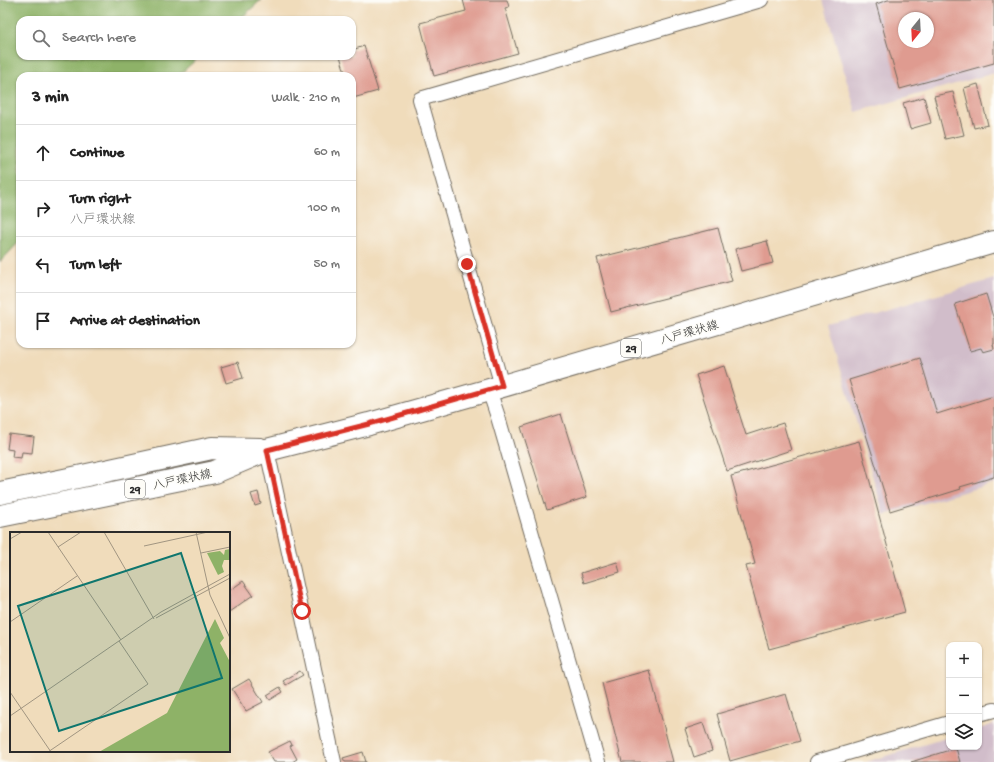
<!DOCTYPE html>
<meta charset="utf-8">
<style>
:root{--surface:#fff;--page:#f6f6f6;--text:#222;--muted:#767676;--line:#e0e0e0}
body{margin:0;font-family:"Gochi Hand","Klee One",sans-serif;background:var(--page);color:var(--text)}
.controls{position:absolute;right:12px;bottom:12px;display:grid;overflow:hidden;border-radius:8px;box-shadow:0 1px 3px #0004}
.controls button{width:36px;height:36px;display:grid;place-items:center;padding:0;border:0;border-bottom:1px solid var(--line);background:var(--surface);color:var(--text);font:20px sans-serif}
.compass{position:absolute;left:898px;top:12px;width:36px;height:36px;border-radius:50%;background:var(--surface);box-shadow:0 1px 3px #0004;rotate:198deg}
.stop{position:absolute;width:12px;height:12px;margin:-9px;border:3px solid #d93025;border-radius:50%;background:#fff}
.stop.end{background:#d93025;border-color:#fff;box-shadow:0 1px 4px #0008}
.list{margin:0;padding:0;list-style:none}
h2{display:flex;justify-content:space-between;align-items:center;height:52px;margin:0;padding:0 16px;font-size:17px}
h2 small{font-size:13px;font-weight:400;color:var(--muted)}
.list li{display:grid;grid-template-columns:26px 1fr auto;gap:12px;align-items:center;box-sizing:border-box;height:56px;padding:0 16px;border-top:1px solid var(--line)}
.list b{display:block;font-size:15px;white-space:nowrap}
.list p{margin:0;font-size:13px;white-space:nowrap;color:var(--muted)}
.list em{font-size:13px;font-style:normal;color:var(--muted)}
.icon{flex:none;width:22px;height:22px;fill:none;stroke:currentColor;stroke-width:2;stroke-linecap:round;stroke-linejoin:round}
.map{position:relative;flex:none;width:994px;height:762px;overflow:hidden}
.search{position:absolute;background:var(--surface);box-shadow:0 1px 3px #0004;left:16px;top:16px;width:340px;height:44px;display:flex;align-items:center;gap:10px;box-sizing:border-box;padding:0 14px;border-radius:12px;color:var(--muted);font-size:15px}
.panel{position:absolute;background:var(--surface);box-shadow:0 1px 3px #0004;left:16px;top:72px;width:340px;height:276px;border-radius:12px}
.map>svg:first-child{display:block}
.industrial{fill:#d1bdca;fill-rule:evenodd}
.forest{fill:#8eb267;stroke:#5c6e49}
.building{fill:#df9b90;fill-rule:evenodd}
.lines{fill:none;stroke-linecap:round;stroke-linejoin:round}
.minor-casing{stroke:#70695d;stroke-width:16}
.primary-casing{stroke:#70695d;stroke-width:24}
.minor{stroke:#fff;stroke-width:14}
.primary{stroke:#fff;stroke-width:22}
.route{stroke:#d93025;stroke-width:5}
.labels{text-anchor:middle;stroke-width:3;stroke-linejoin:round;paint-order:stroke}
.shield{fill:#fdfcf7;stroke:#6a6a68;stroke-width:1}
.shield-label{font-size:11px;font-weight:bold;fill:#2b2b2b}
.street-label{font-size:12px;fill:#2b2b2b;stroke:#fdfcf7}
.inset-road{fill:none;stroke:#a19581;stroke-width:1}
.view{fill:#0f766e;fill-opacity:0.15;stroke:#0f766e;stroke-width:2}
.inset-edge{fill:none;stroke:#2b2b2b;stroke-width:2}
</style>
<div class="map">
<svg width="994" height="762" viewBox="0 0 994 762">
<rect width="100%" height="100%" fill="#fdfcf7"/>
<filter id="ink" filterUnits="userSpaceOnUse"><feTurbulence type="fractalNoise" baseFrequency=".025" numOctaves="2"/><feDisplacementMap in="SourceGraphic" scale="8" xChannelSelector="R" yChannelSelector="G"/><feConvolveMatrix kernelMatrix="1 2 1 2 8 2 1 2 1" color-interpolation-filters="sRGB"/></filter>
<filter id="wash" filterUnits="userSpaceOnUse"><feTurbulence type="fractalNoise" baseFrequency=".012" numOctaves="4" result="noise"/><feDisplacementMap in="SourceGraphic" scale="16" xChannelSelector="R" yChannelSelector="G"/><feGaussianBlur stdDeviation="0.9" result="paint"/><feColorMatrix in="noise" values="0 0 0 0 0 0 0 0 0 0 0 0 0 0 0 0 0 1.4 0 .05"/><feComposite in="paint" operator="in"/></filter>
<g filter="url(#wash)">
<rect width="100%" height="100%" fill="#f0dcbb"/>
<path class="industrial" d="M823,0H994V73L856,112ZM904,18H928V42H904Z
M994,279V483L884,515L828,326Z
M994,724V762H866L949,737V747H979V729Z"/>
<path class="forest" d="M0,0H261L239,20H20V56H200L178,76H20V241L0,262Z"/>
<g id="blocks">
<path class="building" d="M463,0H507L509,7L505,8L518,53L434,76L420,23L466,11Z
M888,0H994V63L900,89L876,4ZM904,18H928V42H904Z
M364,46L378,91L353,98L352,96V76H346L340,56H352V50Z
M978,84L988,125L974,128L964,88Z
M953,92L964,135L945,139L934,96Z
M924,97L931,123L910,129L903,103Z
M718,228L732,281L611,312L597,258Z
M767,241L773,263L741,271L735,249Z
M986,294L994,320V344H993L994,349L983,352L981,348L970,351L955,304Z
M920,358L937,414L994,396V477L960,487L961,489L890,511L849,380Z
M238,362L243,378L226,383L221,367Z
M724,366L746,435L783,423L791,450L727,471L696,375Z
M561,414L587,497L547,510L521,427Z
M9,434L34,437L32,453L22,452L21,458L12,457L13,450L7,449Z
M859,441L905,612L769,649L746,566L755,564L731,476Z
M258,492L261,504L255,506L251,494Z
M617,562L620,572L584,583L581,573Z
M243,581L253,595L229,612V591Z
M649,670L673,762H622L602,683Z
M300,671L303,675L286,685L283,681Z
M249,679L263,702L246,711L232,689Z
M280,687L283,692L270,700L267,695Z
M786,694L800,741L730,761L717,714Z
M703,723L712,751L694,757L685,729Z
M290,741L292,745L290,746L297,759L292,762H274L268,752Z
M956,748L960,762H911Z
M363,752L366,762H345L343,758Z"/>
</g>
</g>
<g filter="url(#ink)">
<use href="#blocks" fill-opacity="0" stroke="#70695d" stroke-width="1"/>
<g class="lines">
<g class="minor-casing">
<path id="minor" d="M502,386L420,99L761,0
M489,390L498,417L598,762
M267,450L334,762
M979,714L994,710
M817,762L949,723"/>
</g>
<g class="primary-casing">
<path id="primary" d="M0,493L64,480L212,448L260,449
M0,516L215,472L267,450L369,424L489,390L994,242"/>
</g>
<use href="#minor" class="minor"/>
<use href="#primary" class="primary"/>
</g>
</g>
<g class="lines" filter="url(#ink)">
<path class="route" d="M302,611L267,450L369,424L502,386L467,264"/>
</g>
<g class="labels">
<g class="shield">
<rect x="621" y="339" width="20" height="18" rx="3"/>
<rect x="125" y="480" width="20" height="18" rx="3"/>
</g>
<g class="shield-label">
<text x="631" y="352">29</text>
<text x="135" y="493">29</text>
</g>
<g class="street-label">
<text transform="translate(689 332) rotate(-16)" y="4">八戸環状線</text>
<text transform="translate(182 479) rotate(-12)" y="4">八戸環状線</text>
</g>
</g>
<g transform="translate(10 532)">
<rect width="220" height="220" fill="#f0dcbb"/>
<path d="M220,17V28H214L212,34L214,40L208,43L197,21L210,19L214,23L215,18ZM205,87L214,106L210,111L220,130V220H89L157,181Z" fill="#8eb267"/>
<path class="inset-road" d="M38,0L111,108M94,0L144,87M186,0L200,63L220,106M0,7L12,0M134,14L198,0M48,15L71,0M191,21L220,15M146,86L220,46M0,90L67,44M0,160L41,220M0,184L151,80L220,42M38,220L138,152L109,109"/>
<path class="view" d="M171,21L212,146L49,199L8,74Z"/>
<rect width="220" height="220" class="inset-edge"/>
</g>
</svg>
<div class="controls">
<button>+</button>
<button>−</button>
<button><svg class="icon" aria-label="layers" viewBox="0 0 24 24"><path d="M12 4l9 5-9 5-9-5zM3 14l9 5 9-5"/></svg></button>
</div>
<svg class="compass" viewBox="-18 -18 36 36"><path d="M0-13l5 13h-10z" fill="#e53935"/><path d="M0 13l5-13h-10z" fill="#767676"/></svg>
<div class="stop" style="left:302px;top:611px"></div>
<div class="stop end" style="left:467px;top:264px"></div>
<div class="search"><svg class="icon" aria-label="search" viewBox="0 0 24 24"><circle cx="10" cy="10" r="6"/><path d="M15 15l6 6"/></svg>Search here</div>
<section class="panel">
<h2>3 min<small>Walk · 210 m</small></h2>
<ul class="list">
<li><svg class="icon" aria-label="ahead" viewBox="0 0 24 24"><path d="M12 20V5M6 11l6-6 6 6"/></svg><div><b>Continue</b></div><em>60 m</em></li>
<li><svg class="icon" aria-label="right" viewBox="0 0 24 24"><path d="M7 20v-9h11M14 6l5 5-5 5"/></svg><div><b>Turn right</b><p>八戸環状線</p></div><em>100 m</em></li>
<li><svg class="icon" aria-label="left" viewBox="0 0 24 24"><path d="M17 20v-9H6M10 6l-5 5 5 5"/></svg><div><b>Turn left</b></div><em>50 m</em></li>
<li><svg class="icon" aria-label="arrive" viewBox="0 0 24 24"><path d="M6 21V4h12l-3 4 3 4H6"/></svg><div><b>Arrive at destination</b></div></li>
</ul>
</section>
</div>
